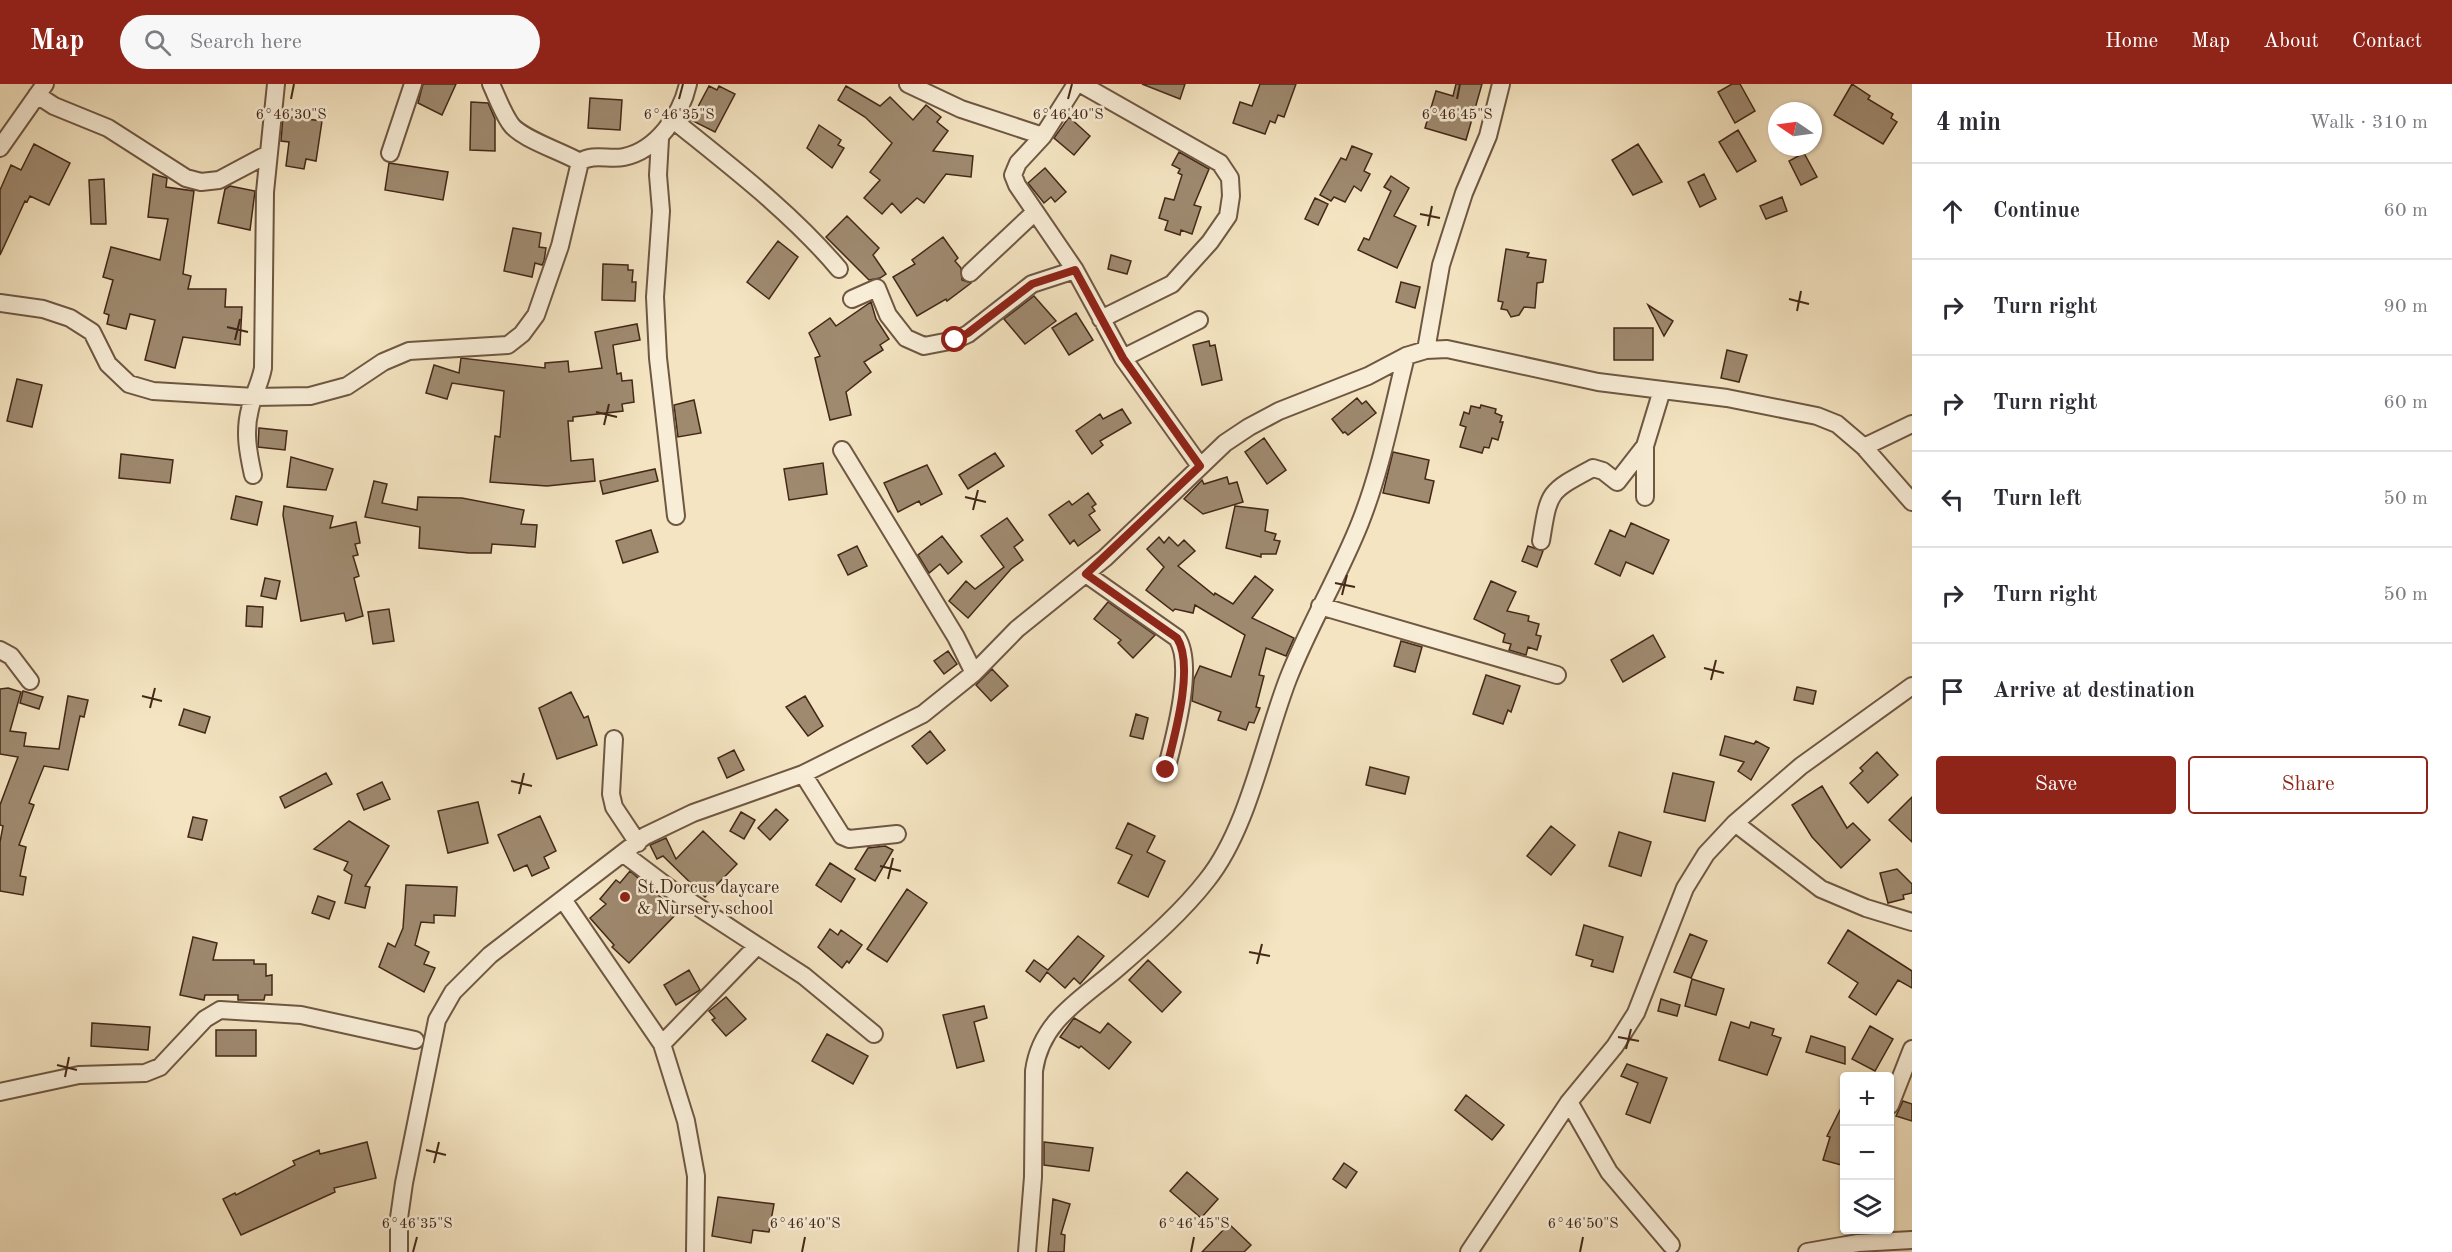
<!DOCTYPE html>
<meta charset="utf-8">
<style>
:root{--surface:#fff;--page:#f7f7f7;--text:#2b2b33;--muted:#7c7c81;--line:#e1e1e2;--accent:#8f2418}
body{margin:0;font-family:"Old Standard TT",serif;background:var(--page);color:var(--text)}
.controls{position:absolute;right:18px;bottom:18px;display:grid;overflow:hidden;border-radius:6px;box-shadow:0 2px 4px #0004}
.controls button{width:54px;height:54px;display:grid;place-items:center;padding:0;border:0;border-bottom:2px solid var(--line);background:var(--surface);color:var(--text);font:30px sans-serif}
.compass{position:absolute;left:1768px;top:18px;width:54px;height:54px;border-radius:50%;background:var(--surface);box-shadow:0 2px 4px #0004;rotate:283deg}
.stop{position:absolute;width:18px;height:18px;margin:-14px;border:4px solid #8f2418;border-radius:50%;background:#fff}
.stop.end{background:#8f2418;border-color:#fff;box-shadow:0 2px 6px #0008}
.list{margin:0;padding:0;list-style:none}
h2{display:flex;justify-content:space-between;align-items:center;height:78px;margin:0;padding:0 24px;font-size:26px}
h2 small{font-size:20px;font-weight:400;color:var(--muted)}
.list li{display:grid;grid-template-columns:39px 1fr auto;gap:18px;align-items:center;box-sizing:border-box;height:96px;padding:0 24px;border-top:2px solid var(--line)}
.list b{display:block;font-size:22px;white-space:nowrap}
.list em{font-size:20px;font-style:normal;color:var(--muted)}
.actions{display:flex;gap:12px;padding:18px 24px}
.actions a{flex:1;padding:14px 0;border:2px solid var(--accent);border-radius:6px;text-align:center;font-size:21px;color:var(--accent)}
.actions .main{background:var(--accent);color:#fff}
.icon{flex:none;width:33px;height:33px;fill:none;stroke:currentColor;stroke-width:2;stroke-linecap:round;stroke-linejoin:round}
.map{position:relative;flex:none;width:1912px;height:1168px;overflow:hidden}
header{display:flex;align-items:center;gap:36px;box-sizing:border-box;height:84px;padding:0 30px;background:var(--accent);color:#fff}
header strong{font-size:28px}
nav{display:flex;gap:33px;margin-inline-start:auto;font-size:21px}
.search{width:420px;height:54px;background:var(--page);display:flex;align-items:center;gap:15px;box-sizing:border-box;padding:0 21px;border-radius:33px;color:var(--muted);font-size:22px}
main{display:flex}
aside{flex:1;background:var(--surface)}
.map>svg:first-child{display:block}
.building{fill:#9f8a70;stroke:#432818;stroke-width:1.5}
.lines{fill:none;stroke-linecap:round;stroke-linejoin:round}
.minor-casing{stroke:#6f5742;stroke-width:20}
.minor{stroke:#f8edd7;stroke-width:16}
.route{stroke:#8f2418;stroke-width:8}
.ticks{fill:none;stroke:#432818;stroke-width:2}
.poi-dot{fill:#8f2418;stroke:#f8edd7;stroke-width:2}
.labels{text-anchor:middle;stroke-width:5;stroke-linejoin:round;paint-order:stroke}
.poi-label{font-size:18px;fill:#432818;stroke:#f8edd7;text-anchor:start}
.ticks-label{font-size:15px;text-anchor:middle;fill:#432818;stroke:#f8edd7;stroke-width:5;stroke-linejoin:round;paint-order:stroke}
</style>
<header>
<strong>Map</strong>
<div class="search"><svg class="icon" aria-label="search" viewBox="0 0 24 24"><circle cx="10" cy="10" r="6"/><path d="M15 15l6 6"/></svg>Search here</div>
<nav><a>Home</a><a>Map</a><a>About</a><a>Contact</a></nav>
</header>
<main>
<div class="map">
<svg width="1912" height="1168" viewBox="0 0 1912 1168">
<rect width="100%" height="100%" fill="#f4e4c1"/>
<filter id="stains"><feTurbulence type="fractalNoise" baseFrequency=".00333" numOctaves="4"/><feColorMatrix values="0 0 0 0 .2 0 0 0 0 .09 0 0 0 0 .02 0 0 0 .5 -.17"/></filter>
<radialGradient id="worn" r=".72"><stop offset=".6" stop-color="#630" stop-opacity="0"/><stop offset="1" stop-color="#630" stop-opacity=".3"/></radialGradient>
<path class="building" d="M423,0H456L442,31L418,19Z
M1142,0H1185L1180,15Z
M1260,0H1296L1284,33L1278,31L1275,39L1270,37L1265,50L1233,39L1240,18L1252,22Z
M1456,0H1482L1466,56L1425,44L1436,7L1453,12Z
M1732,0H1740L1755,27L1735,39L1718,8Z
M1852,0L1870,12L1868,15L1893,30L1891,34L1897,38L1883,60L1834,31Z
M709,2L717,6L719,2L735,10L715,48L691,36Z
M846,2L880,22L890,13L913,36L926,21L941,33L937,38L948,47L933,67L973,72L971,93L946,90L924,119L917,114L901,129L892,119L882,130L864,114L880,96L870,88L892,59L865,33L838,16Z
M590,14L622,16L620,46L588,44Z
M471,18L488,19L495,35V67L470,66Z
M283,32L322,37L316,77L306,75L304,85L286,82L289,58L281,57Z
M1069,33L1090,52L1074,71L1054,54Z
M819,41L841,56L838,61L844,64L832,84L807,64Z
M1738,46L1756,77L1737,88L1719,58Z
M34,60L70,79L49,121L30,112L27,118L25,117L0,171V106L11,81L21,86Z
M1638,60L1662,98L1633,111L1612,76Z
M1352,62L1372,70L1364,87L1370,90L1361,107L1354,102L1345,118L1334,113L1331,117L1320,111L1341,74L1346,76Z
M1179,68L1209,85L1194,121L1201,123L1192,150L1181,146L1180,151L1165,146L1168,137L1159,134L1165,114L1174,116L1182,91L1178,89L1180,85L1172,81Z
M1804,69L1817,93L1801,101L1789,77Z
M389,79L448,88L443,116L385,106Z
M1045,84L1066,108L1055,118L1051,113L1044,119L1028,99Z
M153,90L167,94L166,103L194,107L183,190L191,192L188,205H226L225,223H242L240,261L183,253L175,284L145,276L155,236L130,230L126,245L107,240L109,231L104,229L113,196L103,193L111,163L160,176L168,135L148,133Z
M1704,90L1716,115L1700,123L1688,98Z
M1391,92L1409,104L1394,132L1416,142L1397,184L1358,166L1364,154L1369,156L1391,107L1384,103Z
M104,95L106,140H91L89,96Z
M230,102L255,107L250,146L218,139L225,105Z
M1782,113L1787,127L1766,135L1760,122Z
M1315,114L1328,120L1318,141L1305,135Z
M847,132L879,164L873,171L886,190L880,194L869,196L826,153Z
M513,144L541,149L539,163L546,164L544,177L542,181L535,179L532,193L504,187Z
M943,153L958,174L955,177L961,184L962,196L971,199L947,217L946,215L917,232L893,193L915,180L912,176Z
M778,157L798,173L769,215L747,198Z
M1506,165L1529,169L1527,173L1546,176L1543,198L1537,199L1535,224L1524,223L1519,231L1511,233L1507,226L1501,225L1503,218L1498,217Z
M1111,171L1131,177L1127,190L1108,185Z
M603,180L628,181V186H633L632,198H636L635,217L602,216Z
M1401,198L1420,203L1415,224L1396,218Z
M1034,212L1056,237L1025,260L1004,235Z
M871,218L876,235L889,255L880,261L883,266L864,278L871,288L846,308L851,331L830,336L815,274L820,272L809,249L830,234L836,242Z
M1648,221L1673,237L1664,252Z
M1076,229L1093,256L1069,271L1052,244Z
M637,240L640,256L613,261L617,290L621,289L622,297L632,296L634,318L622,320L623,327L573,333V337H568L571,377L593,375L595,397L547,402L490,398L495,352L500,353L504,307L452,299L447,315L426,309L434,281L459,289L461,274L545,284V279L568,277L569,288L602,284L595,248Z
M1614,244H1653V276H1614Z
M1209,257L1210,262L1215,261L1222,296L1202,301L1193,261Z
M1727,266L1747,271L1739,298L1721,294Z
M17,295L42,301L32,343L7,337Z
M1357,314L1362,320L1366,317L1376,329L1348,351L1345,348L1343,349L1332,335Z
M694,316L701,349L678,353L674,321Z
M1481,321L1496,325L1495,329L1502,332L1500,338H1503L1498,356L1492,354L1489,364L1484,363L1482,369L1460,363L1466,343L1460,341L1464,328L1469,330L1471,322L1480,324Z
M1122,325L1131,339L1100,357L1103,361L1092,370L1076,347L1100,330L1103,335Z
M259,344L287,347L285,366L258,363Z
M1264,354L1286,386L1267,400L1245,368Z
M1393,368L1429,376L1425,395L1434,397L1429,419L1383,409Z
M995,369L1004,382L968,405L959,391Z
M121,370L173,376L170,399L119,394Z
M291,373L333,385L326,406L287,403Z
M823,379L827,410L789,416L784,385Z
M927,381L942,410L921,421L919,417L898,428L884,399Z
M655,385L658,397L603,410L600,397Z
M1227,393L1229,400L1237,398L1243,418L1203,430L1184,415L1202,396L1204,400Z
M374,397L387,400L382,419L417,426L418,413L462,414L524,426L521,440L537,441L535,463L492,460L491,469H469L419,464L420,443L365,433Z
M1088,409L1096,420L1092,423L1095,427L1089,431L1100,446L1078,462L1074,456L1070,460L1049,431L1069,417L1072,421Z
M236,412L262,418L257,441L231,435Z
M284,422L333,432L330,444L356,438L360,459L355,460L358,471L353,472L359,492L354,494L363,532L346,537L344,529L301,537L283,431Z
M1235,422L1268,426L1265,447L1276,450L1274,456L1280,457L1276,470H1261V473L1226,464Z
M1007,434L1023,456L1014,463L1023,476L1011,485L968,534L949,517L966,497L975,505L1004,483L981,452Z
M1631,439L1669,456L1653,490L1626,478L1620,492L1595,480L1610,446L1625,453Z
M651,446L658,468L623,479L616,457Z
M942,452L962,478L948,490L940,480L929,489L918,471Z
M1159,453L1164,459L1169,453L1178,462L1184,456L1195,467L1178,482L1214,511L1215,509L1233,520L1255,492L1273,506L1252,534L1294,554L1286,572L1266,564L1259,591L1264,592L1256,623L1260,624L1254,639L1249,638L1246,646L1218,636L1221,628L1192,617L1194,595L1199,584L1200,582L1231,593L1245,551L1195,521L1193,529L1175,525L1173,527L1146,506L1164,483L1147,465Z
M857,462L867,482L848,491L838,471Z
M1528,462L1543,467L1537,483L1522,477Z
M265,494L280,497L276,515L261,512Z
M1491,497L1516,508L1507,527L1529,532L1528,537L1539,540L1536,551L1541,552L1537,566L1528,563L1526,571L1509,566L1511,560L1503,558L1505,550L1474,535Z
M1108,518L1155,551L1133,574L1118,559L1121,556L1094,535Z
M247,522L263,523L262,543L246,542Z
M389,525L394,557L373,560L368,528Z
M1653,551L1665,573L1623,598L1611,576Z
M1401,557L1422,563L1415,588L1394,582Z
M948,567L957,580L944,590L934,577Z
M992,585L1008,602L991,617L976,601Z
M1486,591L1520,602L1511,628L1508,626L1503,640L1473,630Z
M1797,603L1816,607L1813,620L1794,616Z
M8,604L21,608L10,647L26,649L24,662L59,665L68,612L88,616L84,633L80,632L68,686L44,682L29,719L34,721L19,761L26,763L20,792L26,793L23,811L0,807V758L3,742L0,741V721L18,673L0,670V605Z
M23,607L43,613L39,625L20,619Z
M571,608L584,634L588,632L597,661L557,675L539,624Z
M805,612L823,642L808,652L786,623Z
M184,625L210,633L205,649L179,641Z
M1136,630L1148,634L1143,655L1130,652Z
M930,647L945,666L927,680L912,662Z
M1725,652L1754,660L1756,657L1769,664L1751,696L1738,687L1744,678L1720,671Z
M734,666L744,686L727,694L718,674Z
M1877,668L1898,691L1868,719L1850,699L1863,687L1860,684Z
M1370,683L1409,693L1405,710L1366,701Z
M326,689L332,700L285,724L280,713Z
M1673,689L1714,698L1705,737L1664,728Z
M382,698L390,715L364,726L357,710Z
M1822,702L1847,744L1853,739L1870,756L1841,784L1812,753L1792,721Z
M1912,713V758L1889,736Z
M478,718L488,759L448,769L438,727Z
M776,725L788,736L770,756L758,744Z
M741,728L755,736L744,755L730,747Z
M540,732L556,767L544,773L549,784L532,792L527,781L514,787L498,751Z
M193,733L207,736L202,756L188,753Z
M349,737L389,762L365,802L370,803L365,824L345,819L352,791L344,786L348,778L314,765Z
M1128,739L1155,752L1147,768L1165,777L1148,813L1118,799L1132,771L1116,764Z
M1551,742L1575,761L1551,791L1527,772Z
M703,747L737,780L705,813L663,772L657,775L650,761L666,754L676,775Z
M1619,748L1651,758L1641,792L1609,782Z
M885,762L893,766L875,797L855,785L868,764Z
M830,779L855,795L841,818L816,801Z
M1897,785L1912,800V809L1903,811L1904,815L1888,819L1880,789Z
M630,787L678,828L629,879L612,863L614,861L590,834L606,820L600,815L616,796L620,799Z
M406,801L457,803L455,832L434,831V839L421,838L415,861L429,868L424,880L435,884L424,908L379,883L388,859L395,863L403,844Z
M907,805L927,819L887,878L867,865Z
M318,812L335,818L329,835L312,829Z
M1584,841L1623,853L1613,888L1591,882L1593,876L1576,871Z
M830,845L838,851L841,846L862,861L849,879L847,877L842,884L818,863Z
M1848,846L1912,887V904L1898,896L1876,931L1849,913L1858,899L1828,879Z
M1690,850L1707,857L1691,894L1674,888Z
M1078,852L1104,872L1080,900L1074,894L1065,904L1047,888L1040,898L1026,887L1034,876L1048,886Z
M193,853L217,859L213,876H254V880H266V892L272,891V911H265L264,916H238V911H205L204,916L180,911Z
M1148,876L1181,908L1162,928L1129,896Z
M689,886L700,906L676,921L664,901Z
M1692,895L1724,905L1716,931L1685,922Z
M726,913L746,935L726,952L712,936L715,934L709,927Z
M1661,915L1680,921L1677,932L1658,927Z
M984,922L987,934L974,938L984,977L957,984L943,931Z
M1074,934L1100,949L1108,939L1131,958L1109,985L1081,962L1079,964L1060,953Z
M1731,938L1749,944L1751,938L1774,945L1772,951L1781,954L1767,991L1719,976Z
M92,939L150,943L148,966L91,962Z
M1870,942L1893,955L1875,987L1852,975Z
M216,946H256V972H216Z
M827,950L868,972L853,1000L812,977Z
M1811,952L1845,963V980L1806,968Z
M1627,980L1667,994L1650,1039L1626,1030L1638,999L1621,992Z
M1466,1011L1504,1041L1492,1056L1455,1026Z
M1845,1016V1082L1823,1076L1830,1053L1827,1052Z
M1903,1017L1912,1020V1037L1896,1032Z
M367,1058L376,1094L334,1104L335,1108L241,1151L223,1115L235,1109L236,1111L295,1081L293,1077L319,1066L320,1070Z
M1044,1058L1093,1064L1089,1087L1044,1081Z
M1344,1079L1357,1088L1346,1104L1333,1095Z
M1187,1088L1218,1115L1201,1134L1170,1107Z
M718,1113L774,1120L769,1148L753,1146L751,1159L712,1152Z
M1053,1115L1070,1120L1061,1150L1065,1151L1064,1168H1048Z
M1229,1140L1251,1161L1244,1168H1202Z"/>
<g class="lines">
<g class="minor-casing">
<path id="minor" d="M491,0C497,13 502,27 510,39C519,54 561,67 580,78
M908,0L961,25L1043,52
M1076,0L1043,52L1018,79L1013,91L1017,101L1075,186L1123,274L1200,382
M1081,0L1220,79L1230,94L1231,112L1228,132L1210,158L1172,200L1101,235
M37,11L54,22L108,44L186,94L201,98L219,96L268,70
M672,35C730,82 791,128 839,185
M660,55L658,91L661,127L655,213L658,274L676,432
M0,64L45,0
M390,69L413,0
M970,189L1035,128
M852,215L877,204L888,231L906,254L924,262L955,256L968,250L1032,200L1075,186
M0,219L43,225L70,234L92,248L108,280L129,300L153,307L255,313L310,312L347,302L383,278L409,267L508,261L522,250L536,231L560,162L580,78C593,69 609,76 624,73C657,66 681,31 688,0
M1426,266L1441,181L1464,109L1488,52L1501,0
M1123,274L1199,236
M1864,363L1912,340
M842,366L956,553L974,589
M253,391C248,368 244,348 250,325C253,311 260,300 263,284L265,108L276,0
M1645,413V362L1662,306
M1541,457C1549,407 1548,408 1593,384L1603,387L1617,398L1645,362
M1086,490L1177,554C1195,581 1174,655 1166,686
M1320,522L1557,591
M0,566L11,572L30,597
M614,655L611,710L614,723L638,759
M803,690L842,752L849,755L897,750
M1735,739L1821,805L1866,824L1912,838
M624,770L669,804L804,892L874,950
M564,817L662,960L686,1037L696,1092L695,1168
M662,960L757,862
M0,1008L79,991L145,989L160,983L205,935L220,926L301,931L415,956
M1569,1018L1609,1088L1671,1161
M1890,1021L1912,965
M399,1168V1134L404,1099L437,936L453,908L490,871L645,752L693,729L803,690L923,630L974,589L1017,545L1105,474L1225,359L1249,343L1279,327L1368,292L1406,272L1426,266L1447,265L1598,298L1727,314L1817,332L1837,340L1864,363L1912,418
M1027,1168L1033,1093L1034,987C1041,935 1084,914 1120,882C1150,856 1183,827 1207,796C1248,745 1264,657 1288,595C1309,541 1339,492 1360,439C1381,386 1392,328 1406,272
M1469,1168L1569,1018L1615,962L1636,929L1685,804L1706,770L1735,739L1801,682L1912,602
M1807,1168L1858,1159L1912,1156"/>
</g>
<use href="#minor" class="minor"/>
</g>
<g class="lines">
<path class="route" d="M955,256L968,249L1032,200L1075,186L1123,274L1200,382L1086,490L1177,554C1195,582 1174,654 1166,686"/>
</g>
<path class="ticks" d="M291,15L294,0M679,15L683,0M1068,15L1072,0M1457,15L1460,0M1420,130L1440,134M1428,142L1432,122M1789,215L1809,220M1797,227L1801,207M227,243L248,248M235,256L240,235M596,328L617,333M604,341L609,320M965,413L986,418M973,426L978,406M1335,499L1355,503M1342,511L1347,491M1704,584L1724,589M1711,596L1716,576M142,612L162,617M150,624L155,604M511,697L532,702M519,710L524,689M880,782L901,787M888,795L893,774M1249,868L1270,872M1257,880L1262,860M1618,953L1639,957M1626,965L1631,945M57,981L77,986M65,993L69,973M426,1066L446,1071M434,1079L439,1058M413,1168L417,1153M802,1168L805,1153M1191,1168L1194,1153M1580,1168L1583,1153"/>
<circle class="poi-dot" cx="625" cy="813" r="6"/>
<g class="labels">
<g class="poi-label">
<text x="637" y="809">St.Dorcus daycare<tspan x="637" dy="21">&amp; Nursery school</tspan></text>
</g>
</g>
<g class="ticks-label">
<text x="291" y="35">6°46'30"S</text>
<text x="679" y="35">6°46'35"S</text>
<text x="1068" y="35">6°46'40"S</text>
<text x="1457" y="35">6°46'45"S</text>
<text x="417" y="1144">6°46'35"S</text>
<text x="805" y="1144">6°46'40"S</text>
<text x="1194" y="1144">6°46'45"S</text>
<text x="1583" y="1144">6°46'50"S</text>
</g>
<rect width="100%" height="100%" filter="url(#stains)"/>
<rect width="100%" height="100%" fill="url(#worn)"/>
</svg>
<div class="controls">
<button>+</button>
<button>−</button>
<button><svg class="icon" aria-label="layers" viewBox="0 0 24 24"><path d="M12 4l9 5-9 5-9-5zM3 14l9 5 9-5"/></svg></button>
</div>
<svg class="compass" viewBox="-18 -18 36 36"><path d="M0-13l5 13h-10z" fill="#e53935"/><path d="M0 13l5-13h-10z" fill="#7c7c81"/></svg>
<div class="stop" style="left:955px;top:256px"></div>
<div class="stop end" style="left:1166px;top:686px"></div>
</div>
<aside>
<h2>4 min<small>Walk · 310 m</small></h2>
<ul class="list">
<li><svg class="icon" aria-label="ahead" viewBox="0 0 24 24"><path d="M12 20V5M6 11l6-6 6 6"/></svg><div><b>Continue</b></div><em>60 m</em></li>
<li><svg class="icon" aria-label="right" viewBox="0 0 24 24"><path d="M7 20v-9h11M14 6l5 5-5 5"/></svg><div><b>Turn right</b></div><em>90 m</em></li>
<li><svg class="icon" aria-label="right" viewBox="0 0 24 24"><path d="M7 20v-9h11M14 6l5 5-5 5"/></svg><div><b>Turn right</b></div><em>60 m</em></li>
<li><svg class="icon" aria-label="left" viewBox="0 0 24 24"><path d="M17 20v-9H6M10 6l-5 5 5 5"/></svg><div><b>Turn left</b></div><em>50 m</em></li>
<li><svg class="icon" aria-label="right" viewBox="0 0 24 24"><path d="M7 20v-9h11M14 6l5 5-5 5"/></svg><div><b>Turn right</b></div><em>50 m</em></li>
<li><svg class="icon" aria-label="arrive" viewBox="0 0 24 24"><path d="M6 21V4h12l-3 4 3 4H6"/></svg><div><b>Arrive at destination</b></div></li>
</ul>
<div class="actions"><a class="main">Save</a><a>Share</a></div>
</aside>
</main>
